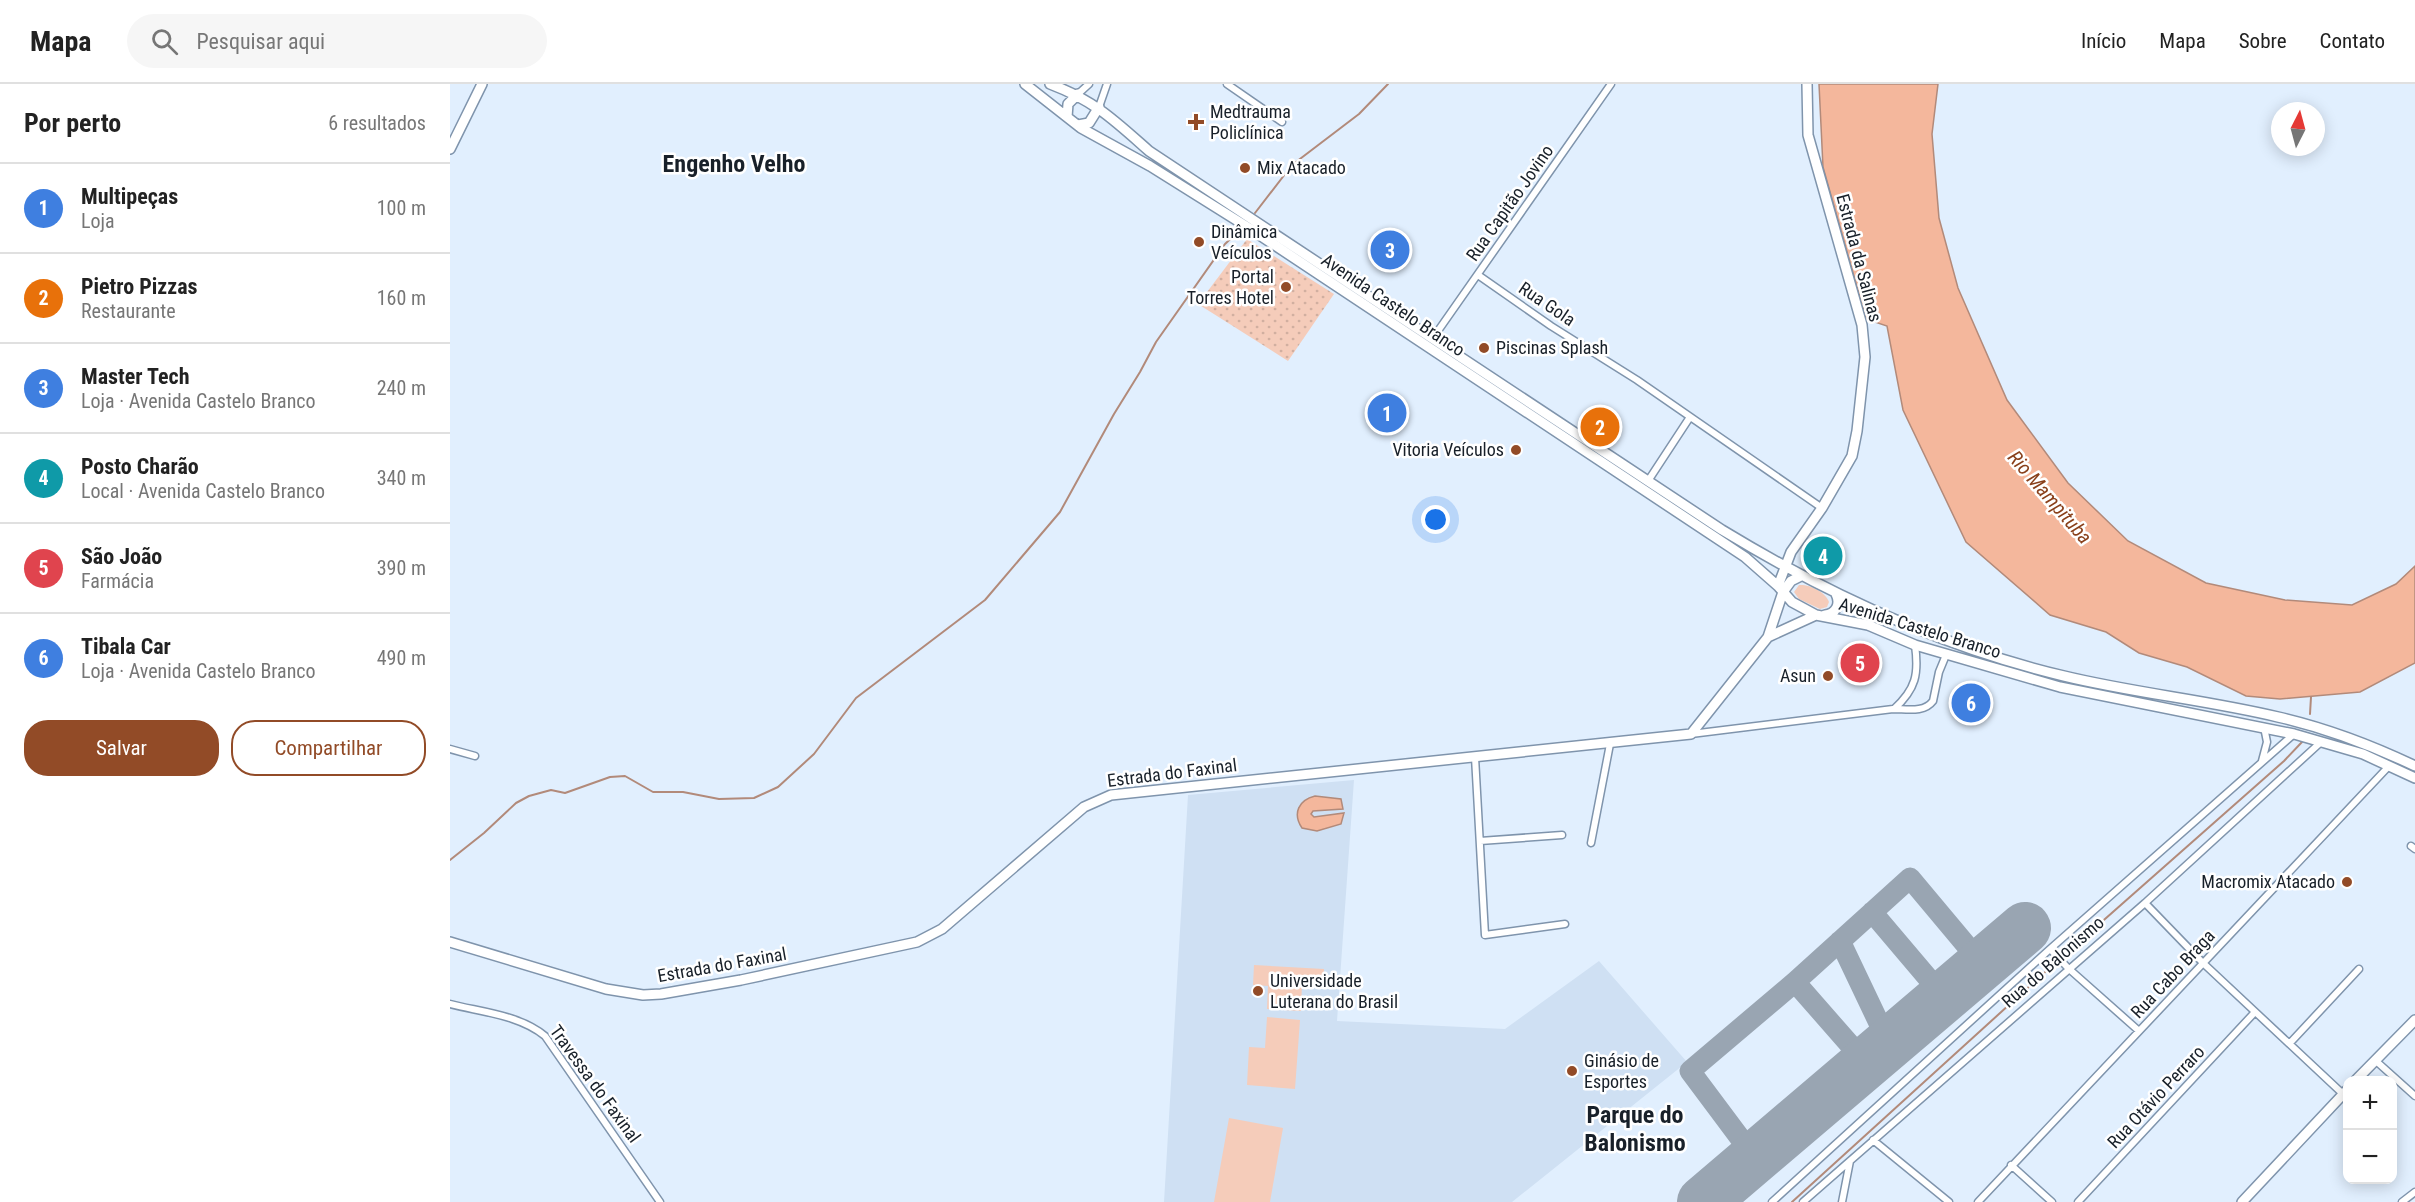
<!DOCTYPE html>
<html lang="pt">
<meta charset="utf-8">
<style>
:root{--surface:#fff;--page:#f6f6f6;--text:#222;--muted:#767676;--line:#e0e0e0;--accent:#924b27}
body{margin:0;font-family:"Roboto Condensed",sans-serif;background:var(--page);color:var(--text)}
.controls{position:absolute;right:18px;bottom:18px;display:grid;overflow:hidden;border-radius:12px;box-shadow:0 3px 15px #0003}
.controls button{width:54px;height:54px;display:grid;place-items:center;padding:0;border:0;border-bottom:2px solid var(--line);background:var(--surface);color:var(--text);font:30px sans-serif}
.compass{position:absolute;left:1821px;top:18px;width:54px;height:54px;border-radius:50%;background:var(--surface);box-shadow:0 3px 15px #0003;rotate:6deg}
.you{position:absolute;left:986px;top:436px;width:21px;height:21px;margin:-15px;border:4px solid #fff;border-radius:50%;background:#1a73e8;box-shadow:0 0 0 9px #1a73e833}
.badge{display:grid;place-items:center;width:39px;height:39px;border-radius:50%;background:var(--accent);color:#fff;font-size:20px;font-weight:700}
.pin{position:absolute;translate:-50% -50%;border:3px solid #fff;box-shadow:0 2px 6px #0006}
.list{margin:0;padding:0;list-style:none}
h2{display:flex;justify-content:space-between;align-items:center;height:78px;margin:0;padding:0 24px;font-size:26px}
h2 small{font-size:20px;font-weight:400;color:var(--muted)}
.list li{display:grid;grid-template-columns:39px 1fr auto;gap:18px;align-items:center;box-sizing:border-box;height:90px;padding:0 24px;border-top:2px solid var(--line)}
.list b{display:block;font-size:22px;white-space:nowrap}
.list p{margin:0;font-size:20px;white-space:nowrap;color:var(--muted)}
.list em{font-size:20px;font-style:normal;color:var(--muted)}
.actions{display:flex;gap:12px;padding:18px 24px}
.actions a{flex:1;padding:14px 0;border:2px solid var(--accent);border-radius:24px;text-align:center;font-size:21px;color:var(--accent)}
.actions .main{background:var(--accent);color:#fff}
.icon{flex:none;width:33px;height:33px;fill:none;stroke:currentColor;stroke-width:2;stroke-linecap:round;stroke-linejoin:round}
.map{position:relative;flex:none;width:1965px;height:1118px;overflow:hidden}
header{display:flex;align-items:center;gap:36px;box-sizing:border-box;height:84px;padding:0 30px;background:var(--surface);border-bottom:2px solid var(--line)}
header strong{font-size:28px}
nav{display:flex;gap:33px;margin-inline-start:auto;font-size:21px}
.search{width:420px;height:54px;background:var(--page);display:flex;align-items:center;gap:15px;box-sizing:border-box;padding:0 21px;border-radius:33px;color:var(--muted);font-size:22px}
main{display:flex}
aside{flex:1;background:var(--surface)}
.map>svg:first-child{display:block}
.built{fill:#cfe0f3}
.grass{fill:#f5ccba}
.park{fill:url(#park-dots)}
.water{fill:#f4b79c;stroke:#b28a7a;stroke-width:1.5}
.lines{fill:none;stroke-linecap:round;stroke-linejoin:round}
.stream{stroke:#b28a7a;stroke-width:2}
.taxiway{stroke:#99a5b2;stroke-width:21}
.runway{stroke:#99a5b2;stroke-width:52}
.street-casing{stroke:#7f94ac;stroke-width:9}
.secondary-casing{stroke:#7f94ac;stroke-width:12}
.primary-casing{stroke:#7f94ac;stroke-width:12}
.street{stroke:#fff;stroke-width:6}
.secondary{stroke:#fff;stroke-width:9}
.primary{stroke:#fff;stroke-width:9}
.poi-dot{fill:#924b27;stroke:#fff;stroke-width:2}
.labels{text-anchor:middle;stroke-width:5;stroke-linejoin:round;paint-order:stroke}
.poi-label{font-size:18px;fill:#182029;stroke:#fff;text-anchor:start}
.street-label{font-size:18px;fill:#182029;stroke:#fff}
.water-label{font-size:20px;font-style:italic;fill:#89401b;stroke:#fff}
.district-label{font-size:24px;font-weight:bold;fill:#182029;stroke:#fff}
</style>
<header>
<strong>Mapa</strong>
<div class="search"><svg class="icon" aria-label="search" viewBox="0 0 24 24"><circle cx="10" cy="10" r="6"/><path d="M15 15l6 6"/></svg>Pesquisar aqui</div>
<nav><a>Início</a><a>Mapa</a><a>Sobre</a><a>Contato</a></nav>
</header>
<main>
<aside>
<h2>Por perto<small>6 resultados</small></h2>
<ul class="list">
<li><span class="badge" style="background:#3f7fe0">1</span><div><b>Multipeças</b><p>Loja</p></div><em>100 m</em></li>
<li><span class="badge" style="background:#e8710a">2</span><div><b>Pietro Pizzas</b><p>Restaurante</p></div><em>160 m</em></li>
<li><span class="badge" style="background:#3f7fe0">3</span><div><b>Master Tech</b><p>Loja · Avenida Castelo Branco</p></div><em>240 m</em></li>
<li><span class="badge" style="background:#0f9aa8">4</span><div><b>Posto Charão</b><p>Local · Avenida Castelo Branco</p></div><em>340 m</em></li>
<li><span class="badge" style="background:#e0444e">5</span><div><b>São João</b><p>Farmácia</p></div><em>390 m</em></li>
<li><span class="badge" style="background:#3f7fe0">6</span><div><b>Tibala Car</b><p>Loja · Avenida Castelo Branco</p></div><em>490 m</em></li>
</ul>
<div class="actions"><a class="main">Salvar</a><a>Compartilhar</a></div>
</aside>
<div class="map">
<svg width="1965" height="1118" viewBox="0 0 1965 1118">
<defs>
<pattern id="park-dots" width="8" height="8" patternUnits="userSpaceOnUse" patternTransform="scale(1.5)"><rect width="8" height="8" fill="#f5ccba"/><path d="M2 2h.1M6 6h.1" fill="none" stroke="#d1afa0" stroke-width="1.8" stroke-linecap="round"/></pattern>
</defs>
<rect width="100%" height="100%" fill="#e1effe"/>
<path class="built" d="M904,696L887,937L1055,945L1149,877L1237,978L1062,1118H714L738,711Z"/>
<path class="grass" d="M1349,501C1359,500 1376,508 1379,518L1377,523L1370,525L1349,515L1344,508Z
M804,881L874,885L873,900L852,899L851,927L817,925L818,902L803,901Z
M817,933L850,936L845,1005L797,1001L799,963L815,964Z
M779,1034L833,1044L820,1118H764Z"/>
<path class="park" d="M797,155L884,210L838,277L748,220Z"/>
<path class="water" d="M1369,0H1488L1482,50L1489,134L1508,204L1557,316L1618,399L1678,457L1756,499L1835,516L1902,521L1946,500L1965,482V579L1910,608L1830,615L1796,612L1737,583L1689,569L1656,548L1600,531L1516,458L1453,326L1437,242L1416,235L1373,83Z
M865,712L891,715L893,725L863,727L861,730L864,733L894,729L891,740L867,747L852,744C842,729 849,716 865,712Z"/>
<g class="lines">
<path class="stream" d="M805,129L842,81L909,30L938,0
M1860,630L1861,613
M0,776L34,749L66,719L79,712L101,706L115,709L160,693L175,692L203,708H233L269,715L304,714L328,703L364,670L406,614L535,516L610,428L664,330L690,288L706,258L775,160L789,147
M1342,1118L1604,880L1834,677L1852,658"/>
<path class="taxiway" d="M1422,828L1494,913
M1390,857L1439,960
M1345,898L1416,979
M1305,1074L1240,987L1345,898L1460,794L1532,880"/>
<path class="runway" d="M1253,1118L1575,844"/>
<g class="street-casing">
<path id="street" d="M777,0L832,38
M628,10L639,0
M649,23L657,0
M1028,191L1101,242L1187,296L1372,424
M983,254L1161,0
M1198,397L1240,333
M1444,625C1466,605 1469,590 1465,561
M1241,650L1443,625C1457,625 1474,629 1483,617L1489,588L1496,571
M0,665L25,672
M1025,673L1035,851L1115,840
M1812,677L1817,658L1814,643
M1030,757L1112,751
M1141,759L1160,660
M1961,762L1965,765
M1695,819L1753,879L1893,1010
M1600,865L1618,884L1689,947
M0,920C31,928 70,931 95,952L210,1118
M1840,959L1909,885
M1926,977L1965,1012
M1423,1056L1499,1118
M1561,1081L1602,1118
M1322,1118L1600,865L1844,650
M1353,1118L1695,819L1871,658
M1392,1118L1400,1077
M1528,1118L1939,682
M1628,1118L1805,928
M1952,1118L1965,1108"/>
</g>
<g class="secondary-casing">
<path id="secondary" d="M575,0L631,44L700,82L799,144L1295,473L1328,502L1342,518L1366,531L1418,541L1465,561L1610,603L1844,650L1913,670L1965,694
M600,0C645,17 664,36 699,67L1272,446C1379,511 1491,563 1614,592C1684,609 1757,616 1828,633C1876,644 1921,661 1965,682
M617,33L618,20L628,10
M628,41L639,39L649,23
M1328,502L1341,468L1372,424L1402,372L1407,347L1415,273L1412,241L1358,51L1357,0
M1375,531C1386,530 1391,520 1386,510
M1318,553L1366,531
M0,858L156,905L193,911L211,910L291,896L467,858L492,845L634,723L661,711L1241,650L1318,553L1333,508L1341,497L1351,492
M1906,996L1965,936
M1792,1118L1898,1005"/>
</g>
<g class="primary-casing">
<path id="primary" d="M0,65L32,0"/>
</g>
<use href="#street" class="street"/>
<use href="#secondary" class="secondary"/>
<use href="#primary" class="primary"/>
</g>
<g class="poi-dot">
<path d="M743 29h6v6h6v6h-6v6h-6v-6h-6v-6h6z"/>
<circle cx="795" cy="84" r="6"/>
<circle cx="749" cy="158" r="6"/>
<circle cx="836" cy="203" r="6"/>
<circle cx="1034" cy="264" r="6"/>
<circle cx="1066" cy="366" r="6"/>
<circle cx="1378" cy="592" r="6"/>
<circle cx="1897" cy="798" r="6"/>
<circle cx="808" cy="907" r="6"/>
<circle cx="1122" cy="987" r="6"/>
</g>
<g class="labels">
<g class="poi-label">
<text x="760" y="34">Medtrauma<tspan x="760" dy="21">Policlínica</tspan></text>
<text x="807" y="90">Mix Atacado</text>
<text x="761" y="154">Dinâmica<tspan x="761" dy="21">Veículos</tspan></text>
<text x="824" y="199" text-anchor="end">Portal<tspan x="824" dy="21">Torres Hotel</tspan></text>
<text x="1046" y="270">Piscinas Splash</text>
<text x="1054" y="372" text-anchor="end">Vitoria Veículos</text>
<text x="1366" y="598" text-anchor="end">Asun</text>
<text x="1885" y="804" text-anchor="end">Macromix Atacado</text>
<text x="820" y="903">Universidade<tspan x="820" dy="21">Luterana do Brasil</tspan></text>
<text x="1134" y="983">Ginásio de<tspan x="1134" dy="21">Esportes</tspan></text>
</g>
<g class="street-label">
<text transform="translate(1060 119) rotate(-55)" y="6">Rua Capitão Jovino</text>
<text transform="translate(1409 174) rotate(75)" y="6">Estrada da Salinas</text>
<text transform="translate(1097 220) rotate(34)" y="6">Rua Gola</text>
<text transform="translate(943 221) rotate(34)" y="6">Avenida Castelo Branco</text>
<text transform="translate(1470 544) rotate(17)" y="6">Avenida Castelo Branco</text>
<text transform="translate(722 689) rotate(-7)" y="6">Estrada do Faxinal</text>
<text transform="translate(1603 878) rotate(-41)" y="6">Rua do Balonismo</text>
<text transform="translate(272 881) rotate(-10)" y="6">Estrada do Faxinal</text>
<text transform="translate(1723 890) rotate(-47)" y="6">Rua Cabo Braga</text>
<text transform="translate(145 1000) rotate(54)" y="6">Travessa do Faxinal</text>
<text transform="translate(1706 1013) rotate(-47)" y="6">Rua Otávio Perraro</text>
</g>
<g class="water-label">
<text transform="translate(1600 413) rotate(49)" y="7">Rio Mampituba</text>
</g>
<g class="district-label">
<text x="284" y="88">Engenho Velho</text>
<text x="1185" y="1039">Parque do<tspan x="1185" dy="28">Balonismo</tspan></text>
</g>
</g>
</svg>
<div class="controls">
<button>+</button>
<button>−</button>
</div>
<svg class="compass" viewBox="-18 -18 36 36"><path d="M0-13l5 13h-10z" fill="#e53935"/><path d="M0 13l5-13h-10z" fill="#767676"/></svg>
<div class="you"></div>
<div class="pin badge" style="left:937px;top:329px;background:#3f7fe0">1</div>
<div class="pin badge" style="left:1150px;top:343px;background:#e8710a">2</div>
<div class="pin badge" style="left:940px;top:166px;background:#3f7fe0">3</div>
<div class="pin badge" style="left:1373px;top:472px;background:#0f9aa8">4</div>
<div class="pin badge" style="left:1410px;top:579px;background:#e0444e">5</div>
<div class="pin badge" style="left:1521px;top:619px;background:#3f7fe0">6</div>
</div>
</main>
